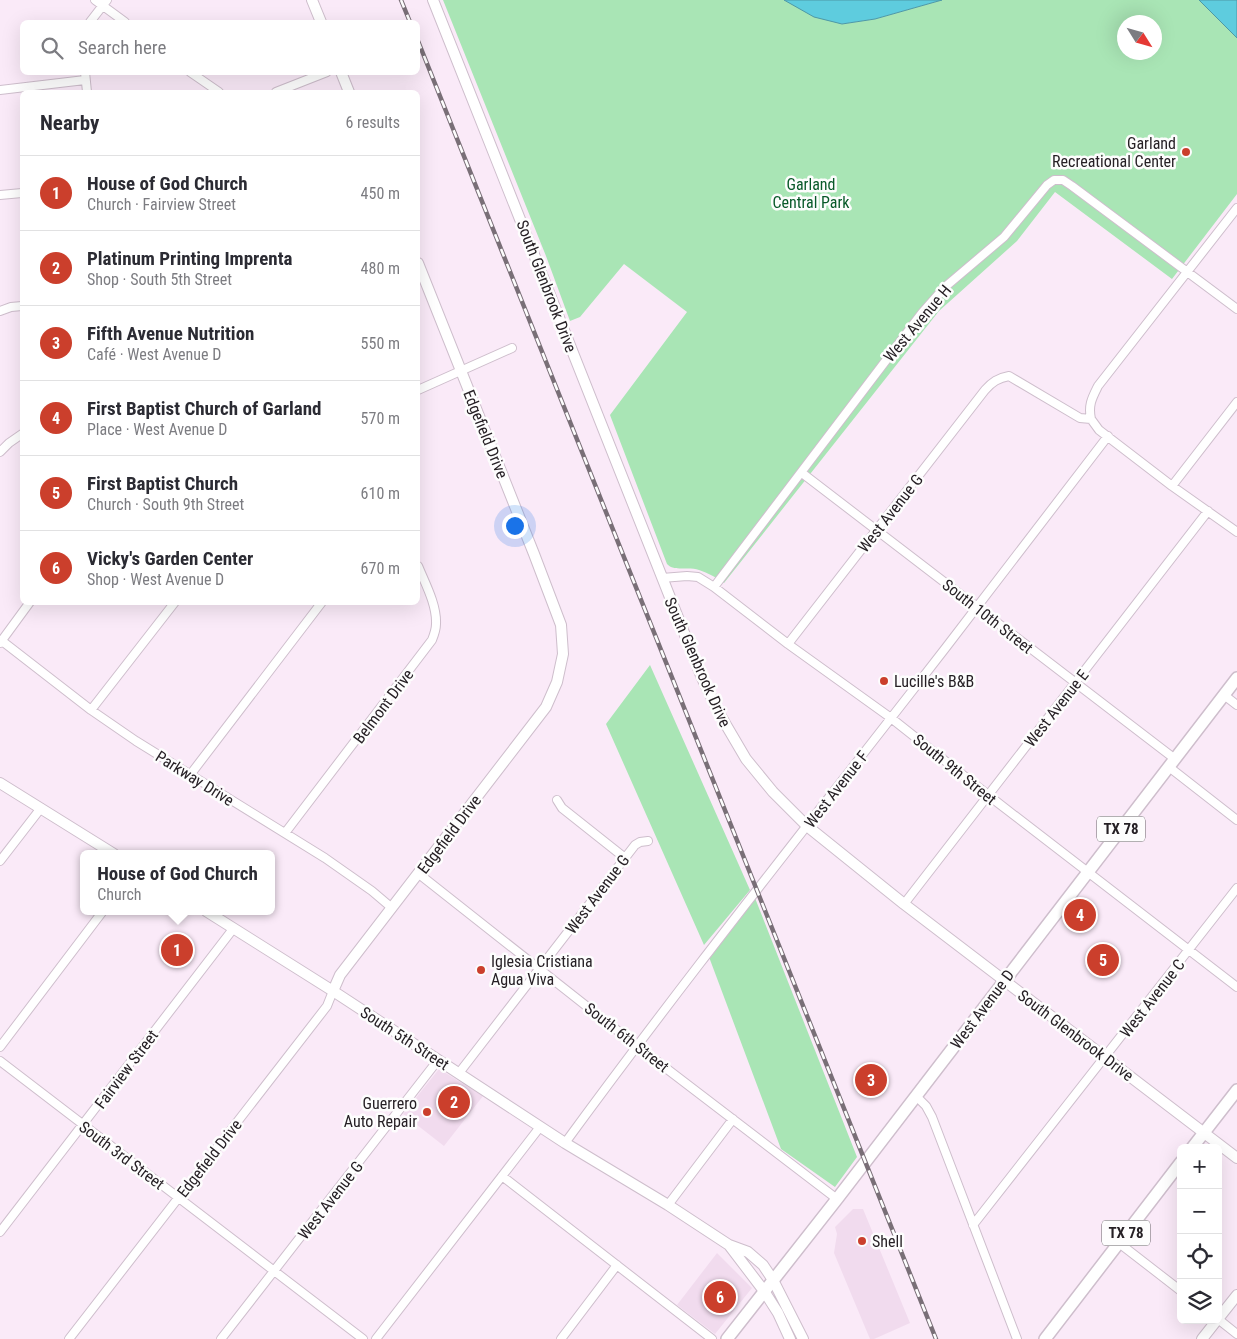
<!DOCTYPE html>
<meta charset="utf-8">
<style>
:root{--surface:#fff;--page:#f2f2f3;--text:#2b2b33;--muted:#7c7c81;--line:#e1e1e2;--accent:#cb3f2c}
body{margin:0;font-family:"Roboto Condensed",sans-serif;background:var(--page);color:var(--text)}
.controls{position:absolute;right:15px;bottom:15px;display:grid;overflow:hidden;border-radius:8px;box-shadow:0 5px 20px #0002}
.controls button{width:45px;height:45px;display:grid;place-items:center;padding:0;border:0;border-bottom:1px solid var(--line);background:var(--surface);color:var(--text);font:25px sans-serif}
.compass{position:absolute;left:1117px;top:15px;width:45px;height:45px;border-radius:50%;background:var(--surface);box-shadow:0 5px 20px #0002;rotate:127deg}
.you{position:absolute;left:514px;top:525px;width:18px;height:18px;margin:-12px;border:4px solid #fff;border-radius:50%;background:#1a73e8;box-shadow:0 0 0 8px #1a73e833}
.badge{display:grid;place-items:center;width:32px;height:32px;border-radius:50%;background:var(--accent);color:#fff;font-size:16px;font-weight:700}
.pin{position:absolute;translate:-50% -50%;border:2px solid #fff;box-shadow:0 1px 5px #0006}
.popup{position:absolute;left:80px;top:850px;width:195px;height:65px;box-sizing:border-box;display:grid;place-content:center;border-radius:8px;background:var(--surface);filter:drop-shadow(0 1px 4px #0005);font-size:16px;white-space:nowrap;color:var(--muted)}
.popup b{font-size:19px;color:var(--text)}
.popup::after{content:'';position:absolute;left:50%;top:100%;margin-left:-10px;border:10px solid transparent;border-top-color:var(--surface)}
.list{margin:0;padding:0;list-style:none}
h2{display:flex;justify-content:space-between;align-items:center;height:65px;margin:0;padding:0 20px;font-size:21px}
h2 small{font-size:16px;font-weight:400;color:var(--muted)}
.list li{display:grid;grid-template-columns:32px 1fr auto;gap:15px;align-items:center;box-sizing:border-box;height:75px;padding:0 20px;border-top:1px solid var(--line)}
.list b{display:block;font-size:19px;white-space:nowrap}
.list p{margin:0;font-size:16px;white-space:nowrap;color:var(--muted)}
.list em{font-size:16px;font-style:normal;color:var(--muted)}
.icon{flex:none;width:28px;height:28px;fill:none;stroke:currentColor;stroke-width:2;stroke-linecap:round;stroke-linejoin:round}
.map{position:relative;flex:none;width:1237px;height:1339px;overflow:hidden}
.search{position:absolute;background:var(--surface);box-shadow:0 5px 20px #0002;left:20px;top:20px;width:400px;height:55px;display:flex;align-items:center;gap:12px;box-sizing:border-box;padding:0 18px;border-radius:8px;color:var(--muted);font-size:19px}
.panel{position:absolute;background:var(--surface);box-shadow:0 5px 20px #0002;left:20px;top:90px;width:400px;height:515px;border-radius:8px}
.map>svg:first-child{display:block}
.built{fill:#f1dbee}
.green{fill:#a9e5b5;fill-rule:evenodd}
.water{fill:#5eccde;stroke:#4d98a6}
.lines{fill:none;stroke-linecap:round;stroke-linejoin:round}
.street-casing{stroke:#cebecc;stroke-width:10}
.secondary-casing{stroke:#cebecc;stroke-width:12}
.primary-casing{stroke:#cebecc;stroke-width:14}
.street{stroke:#fff;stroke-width:8}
.secondary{stroke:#fff;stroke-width:10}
.primary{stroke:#fff;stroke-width:11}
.rail-casing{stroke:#796f77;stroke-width:4.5}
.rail{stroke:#fdfdfd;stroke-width:2.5;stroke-dasharray:8;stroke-linecap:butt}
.poi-dot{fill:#cb3f2c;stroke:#fdfdfd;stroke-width:2}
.labels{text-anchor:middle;stroke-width:5;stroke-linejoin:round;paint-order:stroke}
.shield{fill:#fdfdfd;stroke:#666266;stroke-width:1}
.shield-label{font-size:15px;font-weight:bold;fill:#262025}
.poi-label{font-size:16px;fill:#262025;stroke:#fdfdfd;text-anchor:start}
.park-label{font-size:16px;fill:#085929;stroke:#fdfdfd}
.street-label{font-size:16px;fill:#262025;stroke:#fdfdfd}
</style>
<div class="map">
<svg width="1237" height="1339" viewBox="0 0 1237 1339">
<rect width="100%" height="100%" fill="#faeaf8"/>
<path class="built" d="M439,1069L483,1096L444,1146L403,1114Z
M853,1209H863L910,1323L874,1339H870L834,1253L837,1234L835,1227Z
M717,1253L752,1288L715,1334L677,1305Z"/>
<path class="green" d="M443,0H784L842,24L875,19L942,0H1199L1237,38V194L1172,279L1055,192L1017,241L939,311L724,583C716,577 708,573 699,570C689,566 674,572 667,564L610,415L687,312L624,264L580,317L570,321L546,256ZM1124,22H1154V52H1124Z
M650,665L750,890L704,945L606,724Z
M755,898L857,1157L835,1187L781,1149L709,957Z"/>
<path class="water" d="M784,0H942L875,19L842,24L814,17Z
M1199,0H1237V38Z"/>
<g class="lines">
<g class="street-casing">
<path id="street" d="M95,0L125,22
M90,22L107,0
M85,72L87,92
M190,72L219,92
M0,90L85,80
M276,92L327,72
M0,195L22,193
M0,311L11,307L22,306
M418,390L512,348
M1091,419C1088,405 1092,398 1098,386L1237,208
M0,452L9,443L22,434
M802,473L1175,759
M1172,486L1237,402
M662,578L687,576L698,577L714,587L788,644L891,718L997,802L1237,987
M714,587L922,313L945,287L1004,237L1047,185L1054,180H1063L1072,186L1237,309
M2,641L91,710L136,741L325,858L372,891L392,908
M0,643L30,602
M788,644L985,390C992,382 998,378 1009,376L1080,418L1091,419L1099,430L1172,486L1237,532
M1224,695L1237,705
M91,710L175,602
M1169,767L1237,820
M190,775L322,602
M557,800L562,808L625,858
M285,833L432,640C434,635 436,629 436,624C437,605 425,583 418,566
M0,861L41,808
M419,874L637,1046L837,1199
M904,904L1208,511
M0,1047L103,911
M0,1061L363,1339
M459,1073L635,845L640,842L648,841
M916,1096L926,1106L932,1117L1017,1339
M565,1143C676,991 793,844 909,695C976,609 1042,522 1108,436
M502,1176L712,1339
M668,1205L733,1119
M973,1225L1237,888
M0,1232L233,929
M1119,1243L1181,1291
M1218,1319L1237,1334
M69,1339L327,1006L333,991
M221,1339L438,1060
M376,1339L540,1127
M561,1339L617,1265"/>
</g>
<g class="secondary-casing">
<path id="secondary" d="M312,0L321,22
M433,0L702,678L719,713L746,759L773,792L807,826L904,904L1237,1158
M341,72L349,92
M0,783L114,854
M206,911L333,991L565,1143L668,1205L729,1245L748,1252L763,1265L773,1280L803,1339
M333,991L340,975L546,707L557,682L563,654L561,625L534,554L418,263
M729,1245L764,1291L778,1313L790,1339
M1218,1319L1237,1295
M1202,1339L1217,1320"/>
</g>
<g class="primary-casing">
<path id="primary" d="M1192,1148L1237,1090
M727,1339L837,1199L1237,678
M1045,1339L1181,1162"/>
</g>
<use href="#street" class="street"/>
<use href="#secondary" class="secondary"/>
<use href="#primary" class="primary"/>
<g class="rail-casing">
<path id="rail" d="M401,0L410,22
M418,41L936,1339"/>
</g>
<use href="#rail" class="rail"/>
</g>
<g class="poi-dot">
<circle cx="1186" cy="152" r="5"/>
<circle cx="884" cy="681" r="5"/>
<circle cx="481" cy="970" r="5"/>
<circle cx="427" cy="1112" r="5"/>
<circle cx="862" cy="1241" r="5"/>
</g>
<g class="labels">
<g class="shield">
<rect x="1097" y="816.5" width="48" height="25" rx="4"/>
<rect x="1102" y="1220.5" width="48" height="25" rx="4"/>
</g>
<g class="shield-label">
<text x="1121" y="834">TX 78</text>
<text x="1126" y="1238">TX 78</text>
</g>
<g class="poi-label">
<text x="1176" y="149" text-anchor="end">Garland<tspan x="1176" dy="18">Recreational Center</tspan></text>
<text x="894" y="687">Lucille's B&amp;B</text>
<text x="491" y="967">Iglesia Cristiana<tspan x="491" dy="18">Agua Viva</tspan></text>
<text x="417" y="1109" text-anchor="end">Guerrero<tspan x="417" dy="18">Auto Repair</tspan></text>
<text x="872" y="1247">Shell</text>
</g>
<g class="park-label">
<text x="811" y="190">Garland<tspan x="811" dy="18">Central Park</tspan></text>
</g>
<g class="street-label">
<text transform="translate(547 286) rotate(69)" y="6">South Glenbrook Drive</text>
<text transform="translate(917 323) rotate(-50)" y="6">West Avenue H</text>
<text transform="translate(486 434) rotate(68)" y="6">Edgefield Drive</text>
<text transform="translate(890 513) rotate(-52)" y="6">West Avenue G</text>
<text transform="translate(988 616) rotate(38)" y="6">South 10th Street</text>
<text transform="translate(698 662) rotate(66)" y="6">South Glenbrook Drive</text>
<text transform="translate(383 706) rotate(-53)" y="6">Belmont Drive</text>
<text transform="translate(1056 708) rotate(-52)" y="6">West Avenue E</text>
<text transform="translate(955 769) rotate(39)" y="6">South 9th Street</text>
<text transform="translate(195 778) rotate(32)" y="6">Parkway Drive</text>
<text transform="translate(836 789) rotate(-52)" y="6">West Avenue F</text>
<text transform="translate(449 834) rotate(-53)" y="6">Edgefield Drive</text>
<text transform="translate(597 894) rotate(-53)" y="6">West Avenue G</text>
<text transform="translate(1152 998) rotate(-52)" y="6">West Avenue C</text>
<text transform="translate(982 1009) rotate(-53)" y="6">West Avenue D</text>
<text transform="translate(1076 1035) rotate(37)" y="6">South Glenbrook Drive</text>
<text transform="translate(627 1037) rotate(38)" y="6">South 6th Street</text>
<text transform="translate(405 1038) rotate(33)" y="6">South 5th Street</text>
<text transform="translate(126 1069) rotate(-53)" y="6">Fairview Street</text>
<text transform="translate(122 1155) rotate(37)" y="6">South 3rd Street</text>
<text transform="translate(209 1158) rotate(-52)" y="6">Edgefield Drive</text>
<text transform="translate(330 1200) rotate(-52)" y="6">West Avenue G</text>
</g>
</g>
</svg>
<div class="controls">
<button>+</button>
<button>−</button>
<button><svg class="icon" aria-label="locate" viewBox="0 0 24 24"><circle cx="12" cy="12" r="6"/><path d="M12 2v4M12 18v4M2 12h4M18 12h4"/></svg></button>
<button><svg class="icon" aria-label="layers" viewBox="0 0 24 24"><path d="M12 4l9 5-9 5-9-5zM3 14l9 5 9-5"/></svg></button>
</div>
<svg class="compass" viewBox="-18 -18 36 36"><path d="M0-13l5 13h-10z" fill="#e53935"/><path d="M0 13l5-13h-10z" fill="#7c7c81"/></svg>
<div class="you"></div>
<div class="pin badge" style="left:177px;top:950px">1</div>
<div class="popup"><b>House of God Church</b>Church</div>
<div class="pin badge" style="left:454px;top:1102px">2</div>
<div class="pin badge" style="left:871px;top:1080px">3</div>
<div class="pin badge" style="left:1080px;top:915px">4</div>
<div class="pin badge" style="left:1103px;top:960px">5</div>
<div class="pin badge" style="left:720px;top:1297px">6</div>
<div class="search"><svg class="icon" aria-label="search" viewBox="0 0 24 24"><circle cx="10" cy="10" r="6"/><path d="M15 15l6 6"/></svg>Search here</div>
<section class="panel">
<h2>Nearby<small>6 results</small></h2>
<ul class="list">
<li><span class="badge">1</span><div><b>House of God Church</b><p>Church · Fairview Street</p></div><em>450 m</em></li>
<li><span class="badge">2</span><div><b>Platinum Printing Imprenta</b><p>Shop · South 5th Street</p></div><em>480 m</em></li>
<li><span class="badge">3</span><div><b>Fifth Avenue Nutrition</b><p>Café · West Avenue D</p></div><em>550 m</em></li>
<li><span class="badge">4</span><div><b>First Baptist Church of Garland</b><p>Place · West Avenue D</p></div><em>570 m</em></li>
<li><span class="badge">5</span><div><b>First Baptist Church</b><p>Church · South 9th Street</p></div><em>610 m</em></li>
<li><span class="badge">6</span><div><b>Vicky's Garden Center</b><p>Shop · West Avenue D</p></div><em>670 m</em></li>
</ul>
</section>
</div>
